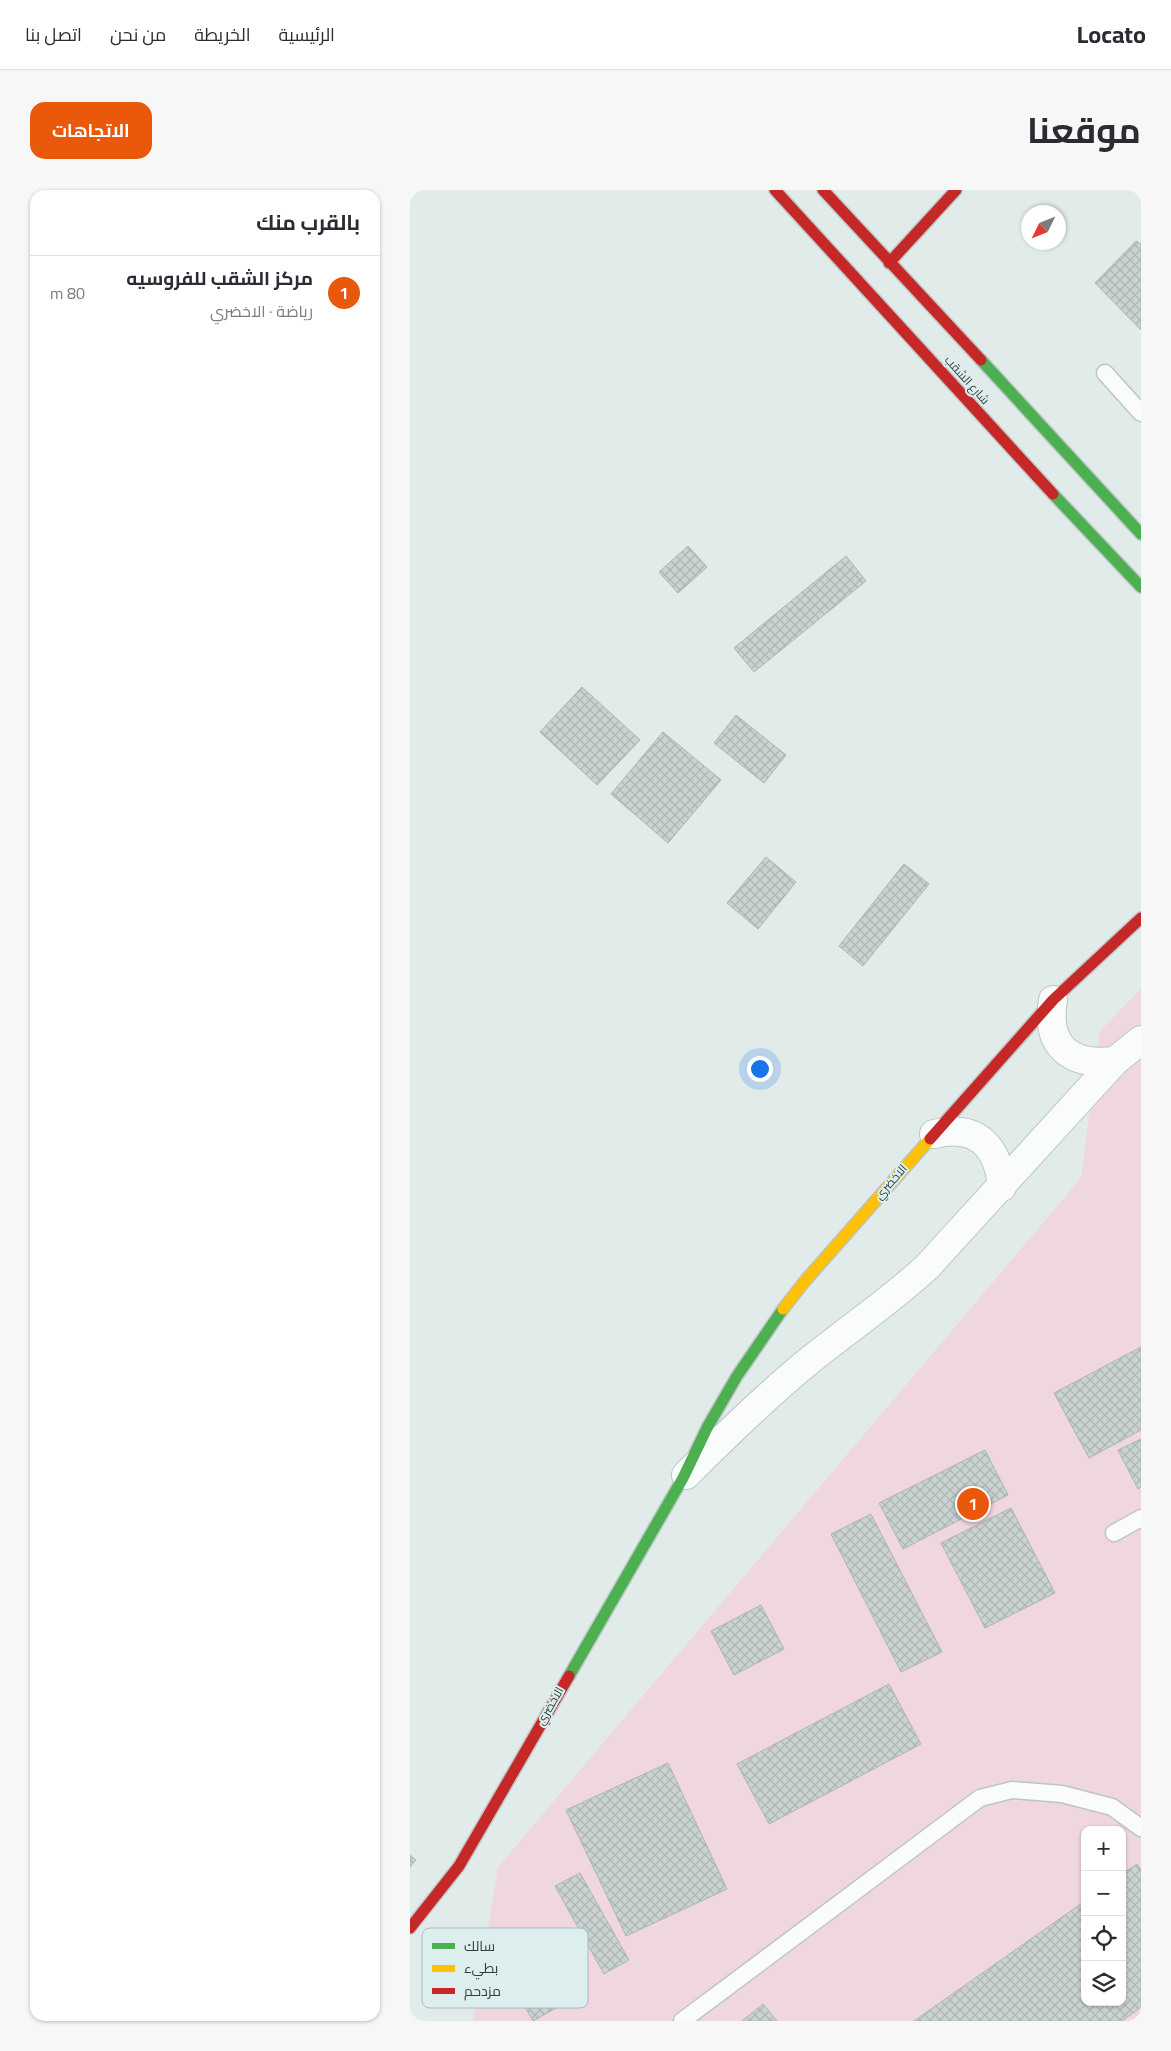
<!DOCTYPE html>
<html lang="ar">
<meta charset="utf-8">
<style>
:root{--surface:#fff;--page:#f7f7f7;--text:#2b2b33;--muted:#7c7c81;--line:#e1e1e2;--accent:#ea580c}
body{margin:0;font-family:Georgia,Cairo,serif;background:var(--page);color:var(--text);direction:rtl}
.controls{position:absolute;right:15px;bottom:15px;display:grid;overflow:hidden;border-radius:10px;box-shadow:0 1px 4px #0004}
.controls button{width:45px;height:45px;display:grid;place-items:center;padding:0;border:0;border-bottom:1px solid var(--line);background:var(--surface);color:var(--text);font:25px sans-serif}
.compass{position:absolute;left:611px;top:15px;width:45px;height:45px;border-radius:50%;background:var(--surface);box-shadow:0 1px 4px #0004;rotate:227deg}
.you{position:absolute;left:349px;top:878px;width:18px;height:18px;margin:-12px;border:4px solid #fff;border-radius:50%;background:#1a73e8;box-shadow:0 0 0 8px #1a73e833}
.badge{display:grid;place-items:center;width:32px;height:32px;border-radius:50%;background:var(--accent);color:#fff;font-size:16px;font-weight:700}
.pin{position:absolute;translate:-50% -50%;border:2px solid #fff;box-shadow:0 1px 5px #0006}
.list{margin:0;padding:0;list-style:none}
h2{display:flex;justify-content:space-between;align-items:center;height:65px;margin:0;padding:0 20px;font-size:21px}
h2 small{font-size:16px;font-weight:400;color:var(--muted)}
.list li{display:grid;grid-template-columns:32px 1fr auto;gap:15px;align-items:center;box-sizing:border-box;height:75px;padding:0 20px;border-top:1px solid var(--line)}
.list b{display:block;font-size:19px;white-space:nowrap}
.list p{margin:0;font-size:16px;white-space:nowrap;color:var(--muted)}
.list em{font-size:16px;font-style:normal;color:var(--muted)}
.icon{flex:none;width:28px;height:28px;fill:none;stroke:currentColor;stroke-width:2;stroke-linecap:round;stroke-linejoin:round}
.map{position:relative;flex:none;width:731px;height:1831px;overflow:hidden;direction:ltr;border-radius:15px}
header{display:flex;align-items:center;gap:30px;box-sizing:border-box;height:70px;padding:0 25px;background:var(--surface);border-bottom:1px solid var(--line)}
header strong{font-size:24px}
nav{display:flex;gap:28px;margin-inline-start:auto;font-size:18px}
.intro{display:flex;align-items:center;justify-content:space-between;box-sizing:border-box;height:120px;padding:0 30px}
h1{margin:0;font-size:35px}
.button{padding:12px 22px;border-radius:15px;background:var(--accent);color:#fff;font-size:18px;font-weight:700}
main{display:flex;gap:30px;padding:0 30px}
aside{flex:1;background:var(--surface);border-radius:15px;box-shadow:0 1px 4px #0004}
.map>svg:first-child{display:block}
.grass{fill:#f0d6df;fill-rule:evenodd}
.building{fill:url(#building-cross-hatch);stroke:#adb5b5}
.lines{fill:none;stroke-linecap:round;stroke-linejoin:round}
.lane-casing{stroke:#bdc6c5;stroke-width:19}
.street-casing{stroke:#bdc6c5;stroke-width:30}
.fast-casing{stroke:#bdc6c5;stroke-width:14}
.slow-casing{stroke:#bdc6c5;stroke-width:14}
.jam-casing{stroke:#bdc6c5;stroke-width:14}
.lane{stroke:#fafcfc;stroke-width:16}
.street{stroke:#fafcfc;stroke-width:28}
.fast{stroke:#4caf50;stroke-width:11}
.slow{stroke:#ffc107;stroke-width:11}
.jam{stroke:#c62828;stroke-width:11}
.labels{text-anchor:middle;stroke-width:4;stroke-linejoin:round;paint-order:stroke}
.street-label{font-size:12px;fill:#363e3e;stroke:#dcefee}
.key{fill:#dcefee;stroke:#aabab9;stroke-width:1}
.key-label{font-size:14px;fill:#363e3e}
</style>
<header>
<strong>Locato</strong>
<nav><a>الرئيسية</a><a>الخريطة</a><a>من نحن</a><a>اتصل بنا</a></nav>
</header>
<div class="intro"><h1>موقعنا</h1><a class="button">الاتجاهات</a></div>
<main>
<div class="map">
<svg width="731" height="1831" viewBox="0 0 731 1831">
<defs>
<pattern id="building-cross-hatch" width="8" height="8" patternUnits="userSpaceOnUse" patternTransform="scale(1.25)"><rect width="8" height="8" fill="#cad3d2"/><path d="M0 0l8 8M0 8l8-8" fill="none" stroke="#aeb6b5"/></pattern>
</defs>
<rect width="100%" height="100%" fill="#e0ebea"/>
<path class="grass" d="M731,799V1831H63L88,1677L671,988L690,841ZM675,1640H712V1812H675Z"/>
<path class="building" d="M726,51L731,54V140L685,93Z
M278,356L297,377L268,403L249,382Z
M436,366L456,391L344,482L324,458Z
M172,497L230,550L187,595L130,542Z
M326,525L376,565L354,593L304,553Z
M253,542L311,590L258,653L201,604Z
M356,667L386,692L348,739L317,713Z
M494,674L519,694L453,776L429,756Z
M731,1157V1240L679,1268L644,1203Z
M731,1249V1297L728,1299L708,1260Z
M575,1260L598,1305L493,1359L469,1313Z
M601,1318L645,1403L575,1438L531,1353Z
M461,1324L532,1462L491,1482L421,1344Z
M351,1415L374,1459L324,1485L301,1441Z
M479,1494L511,1554L359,1634L327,1574Z
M258,1573L317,1699L216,1746L156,1620Z
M0,1665L6,1670L0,1677Z
M727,1674L731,1680V1817L712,1831H504L675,1711V1812H712V1684Z
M170,1683L219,1770L194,1784L145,1696Z
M130,1771L155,1813L123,1831L99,1789Z
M353,1814L367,1831H332Z"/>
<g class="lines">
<g class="lane-casing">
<path id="lane" d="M695,183L731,223
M704,1343L731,1328
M272,1831L570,1608L602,1600L652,1604L702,1617L731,1638"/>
</g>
<g class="street-casing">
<path id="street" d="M643,810C635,857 661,876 705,871
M524,944C567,934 588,956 592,997
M276,1285C314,1247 352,1210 394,1175C434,1142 478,1113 517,1077L705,871L731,850"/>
</g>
<g class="fast-casing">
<path id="fast" d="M571,170L731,344
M643,304L731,397
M159,1486L273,1288L298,1236L327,1186L373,1119"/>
</g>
<g class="slow-casing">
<path id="slow" d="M373,1119L395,1091L520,949"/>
</g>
<g class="jam-casing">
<path id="jam" d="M365,0L643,304
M413,0L571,170
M479,73L546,0
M520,949L643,810L731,728
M0,1738L49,1676L159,1486"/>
</g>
<use href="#lane" class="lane"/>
<use href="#street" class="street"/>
<use href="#fast" class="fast"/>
<use href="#slow" class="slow"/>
<use href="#jam" class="jam"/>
</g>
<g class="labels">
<g class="street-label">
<text transform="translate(557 190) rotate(48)" y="4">شارع الشقب</text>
<text transform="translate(481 992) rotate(-49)" y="4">الاخضري</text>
<text transform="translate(140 1516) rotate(-60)" y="4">الاخضري</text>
</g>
</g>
<rect x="12" y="1738" width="166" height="80" rx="8" class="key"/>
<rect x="22" y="1753" width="23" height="6" fill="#4caf50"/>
<rect x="22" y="1775" width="23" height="7" fill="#ffc107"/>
<rect x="22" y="1798" width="23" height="6" fill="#c62828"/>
<g class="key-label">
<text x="54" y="1761">سالك</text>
<text x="54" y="1783">بطيء</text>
<text x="54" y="1806">مزدحم</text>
</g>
</svg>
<div class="controls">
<button>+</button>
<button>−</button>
<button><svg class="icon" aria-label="locate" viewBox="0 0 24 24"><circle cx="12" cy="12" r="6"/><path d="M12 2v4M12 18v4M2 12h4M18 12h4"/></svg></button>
<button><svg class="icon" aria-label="layers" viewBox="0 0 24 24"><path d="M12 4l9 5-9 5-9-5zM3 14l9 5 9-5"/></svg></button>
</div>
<svg class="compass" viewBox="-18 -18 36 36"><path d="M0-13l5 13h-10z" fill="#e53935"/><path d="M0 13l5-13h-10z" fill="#7c7c81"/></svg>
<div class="you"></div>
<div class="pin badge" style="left:563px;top:1314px">1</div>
</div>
<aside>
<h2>بالقرب منك<small></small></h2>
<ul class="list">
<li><span class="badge">1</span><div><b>مركز الشقب للفروسيه</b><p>رياضة · الاخضري</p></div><em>80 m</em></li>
</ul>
</aside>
</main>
